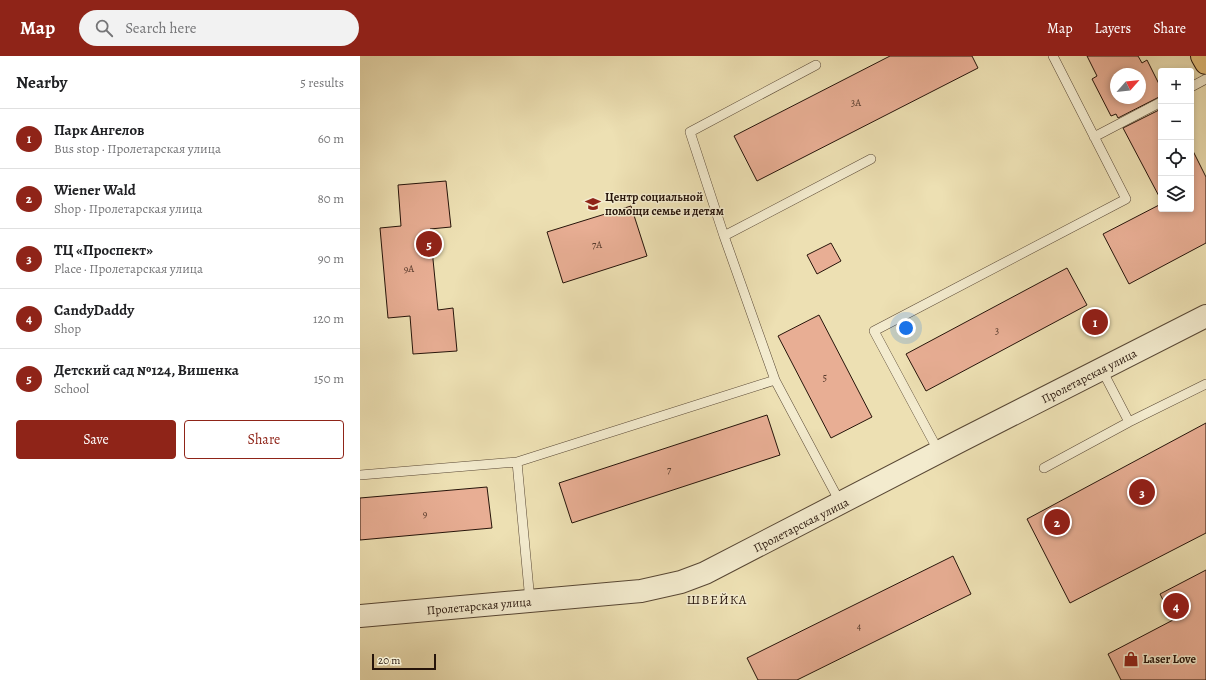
<!DOCTYPE html>
<meta charset="utf-8">
<style>
:root{--surface:#fff;--page:#f2f2f2;--text:#202124;--muted:#757577;--line:#e0e0e0;--accent:#8f2418}
body{margin:0;font-family:Alegreya,serif;background:var(--page);color:var(--text)}
.controls{position:absolute;right:12px;top:12px;display:grid;overflow:hidden;border-radius:4px;box-shadow:0 2px 6px #0003}
.controls button{width:36px;height:36px;display:grid;place-items:center;padding:0;border:0;border-bottom:1px solid var(--line);background:var(--surface);color:var(--text);font:20px sans-serif}
.compass{position:absolute;left:750px;top:12px;width:36px;height:36px;border-radius:50%;background:var(--surface);box-shadow:0 2px 6px #0003;rotate:63deg}
.scale{position:absolute;left:12px;bottom:10px;width:64px;box-sizing:border-box;padding-left:4px;border:2px solid #26140a;border-top:0;font-size:11px;line-height:14px;white-space:nowrap;color:#26140a;-webkit-text-stroke:3px #f3ebce;paint-order:stroke}
.you{position:absolute;left:546px;top:272px;width:14px;height:14px;margin:-10px;border:3px solid #fff;border-radius:50%;background:#1a73e8;box-shadow:0 0 0 6px #1a73e833}
.badge{display:grid;place-items:center;width:26px;height:26px;border-radius:50%;background:var(--accent);color:#fff;font-size:13px;font-weight:700}
.pin{position:absolute;translate:-50% -50%;border:2px solid #fff;box-shadow:0 1px 4px #0006}
.list{margin:0;padding:0;list-style:none}
h2{display:flex;justify-content:space-between;align-items:center;height:52px;margin:0;padding:0 16px;font-size:17px}
h2 small{font-size:13px;font-weight:400;color:var(--muted)}
.list li{display:grid;grid-template-columns:26px 1fr auto;gap:12px;align-items:center;box-sizing:border-box;height:60px;padding:0 16px;border-top:1px solid var(--line)}
.list b{display:block;font-size:15px;white-space:nowrap}
.list p{margin:0;font-size:13px;white-space:nowrap;color:var(--muted)}
.list em{font-size:13px;font-style:normal;color:var(--muted)}
.actions{display:flex;gap:8px;padding:12px 16px}
.actions a{flex:1;padding:9px 0;border:1px solid var(--accent);border-radius:4px;text-align:center;font-size:14px;color:var(--accent)}
.actions .main{background:var(--accent);color:#fff}
.icon{flex:none;width:22px;height:22px;fill:none;stroke:currentColor;stroke-width:2;stroke-linecap:round;stroke-linejoin:round}
.map{position:relative;flex:none;width:846px;height:624px;overflow:hidden}
header{display:flex;align-items:center;gap:24px;box-sizing:border-box;height:56px;padding:0 20px;background:var(--accent);color:#fff}
header strong{font-size:19px}
nav{display:flex;gap:22px;margin-inline-start:auto;font-size:14px}
.search{width:280px;height:36px;background:var(--page);display:flex;align-items:center;gap:10px;box-sizing:border-box;padding:0 14px;border-radius:22px;color:var(--muted);font-size:15px}
main{display:flex}
aside{flex:1;background:var(--surface)}
.map>svg:first-child{display:block}
.building{fill:#e8ae94;stroke:#26140a;fill-rule:evenodd}
.lines{fill:none;stroke-linecap:round;stroke-linejoin:round}
.service-casing{stroke:#584734;stroke-width:10}
.tertiary-casing{stroke:#584734;stroke-width:24}
.primary-casing{stroke:#26140a;stroke-width:24}
.service{stroke:#f3ebce;stroke-width:9}
.tertiary{stroke:#f3ebce;stroke-width:22}
.primary{stroke:#e6c07a;stroke-width:22}
.labels{text-anchor:middle;stroke-width:3;stroke-linejoin:round;paint-order:stroke}
.number-label{font-size:10px;fill:#563a2c}
.poi-label{font-size:12px;font-weight:bold;fill:#26140a;stroke:#f3ebce;text-anchor:start}
.street-label{font-size:12px;fill:#26140a;stroke:#f3ebce}
.neighbourhood-label{font-size:13px;letter-spacing:1px;fill:#26140a;stroke:#f3ebce}
</style>
<header>
<strong>Map</strong>
<div class="search"><svg class="icon" aria-label="search" viewBox="0 0 24 24"><circle cx="10" cy="10" r="6"/><path d="M15 15l6 6"/></svg>Search here</div>
<nav><a>Map</a><a>Layers</a><a>Share</a></nav>
</header>
<main>
<aside>
<h2>Nearby<small>5 results</small></h2>
<ul class="list">
<li><span class="badge">1</span><div><b>Парк Ангелов</b><p>Bus stop · Пролетарская улица</p></div><em>60 m</em></li>
<li><span class="badge">2</span><div><b>Wiener Wald</b><p>Shop · Пролетарская улица</p></div><em>80 m</em></li>
<li><span class="badge">3</span><div><b>ТЦ «Проспект»</b><p>Place · Пролетарская улица</p></div><em>90 m</em></li>
<li><span class="badge">4</span><div><b>CandyDaddy</b><p>Shop</p></div><em>120 m</em></li>
<li><span class="badge">5</span><div><b>Детский сад №124, Вишенка</b><p>School</p></div><em>150 m</em></li>
</ul>
<div class="actions"><a class="main">Save</a><a>Share</a></div>
</aside>
<div class="map">
<svg width="846" height="624" viewBox="0 0 846 624">
<rect width="100%" height="100%" fill="#ede0b3"/>
<filter id="stains"><feTurbulence type="fractalNoise" baseFrequency=".005" numOctaves="4"/><feColorMatrix values="0 0 0 0 .2 0 0 0 0 .09 0 0 0 0 .02 0 0 0 .5 -.17"/></filter>
<radialGradient id="worn" r=".72"><stop offset=".6" stop-color="#630" stop-opacity="0"/><stop offset="1" stop-color="#630" stop-opacity=".3"/></radialGradient>
<path class="building" d="M530,0H612L618,12L397,125L374,80Z
M727,0H778L782,7L787,4L801,32V40L758,62L756,58L751,60L732,23L737,20ZM756,18H780V42H756Z
M801,53V144L763,72Z
M831,91L846,121V187L769,228L743,178L801,148V153H831Z
M86,125L91,171L70,173L78,254L93,252L97,295L53,298L50,260L28,262L20,172L41,170L38,129Z
M271,150L287,200L203,227L187,176Z
M471,187L481,205L457,218L447,199Z
M707,212L727,249L566,335L546,298Z
M459,259L512,361L471,382L418,280Z
M407,359L420,399L212,467L199,427Z
M846,367V477L710,547L667,463Z
M127,431L132,472L0,484V442Z
M593,500L611,538L437,624H398L387,602Z
M846,514V624H761L748,598L813,564L800,538Z"/>
<g class="lines">
<g class="service-casing">
<path id="service" d="M831,31L846,23
M734,81L801,46
M364,180L511,103
M742,314L769,366
M415,324L364,180L330,76L456,9
M579,396L514,275L766,143L693,0
M157,406L170,545
M684,412L769,366L846,328
M0,419L157,406L415,324L481,448"/>
</g>
<g class="tertiary-casing">
<path id="tertiary" d="M0,560L281,535L321,526L345,517L600,385L846,260"/>
</g>
<g class="primary-casing">
<path id="primary" d="M842,0L846,7"/>
</g>
<use href="#service" class="service"/>
<use href="#tertiary" class="tertiary"/>
<use href="#primary" class="primary"/>
</g>
<defs>
<g id="school-bare" transform="scale(1.2)"><path d="M0-5L7-2L0 1L-7-2ZM-4 1L0 2.5L4 1V4Q0 6-4 4Z" fill="#8f2418" stroke="#f3ebce" stroke-width="2.5" paint-order="stroke"/></g>
<g id="shop-bare" transform="scale(1.2)"><path d="M-5-2.5h2.3a2.7 3.5 0 0 1 5.4 0H5L5.5 6h-11ZM-1.5-2.5h3a1.5 2.3 0 0 0-3 0Z" fill="#8f2418" stroke="#f3ebce" stroke-width="2.5" paint-order="stroke"/></g>
</defs>
<g fill-rule="evenodd">
<use href="#school-bare" x="233" y="148"/>
<use href="#shop-bare" x="771" y="603"/>
</g>
<g class="labels">
<g class="number-label">
<text x="496" y="50">3А</text>
<text x="237" y="192">7А</text>
<text x="49" y="216">9А</text>
<text x="637" y="278">3</text>
<text x="465" y="325">5</text>
<text x="309" y="417">7</text>
<text x="65" y="461">9</text>
<text x="499" y="574">4</text>
</g>
<g class="poi-label">
<text x="245" y="145">Центр социальной<tspan x="245" dy="14">помощи семье и детям</tspan></text>
<text x="783" y="607">Laser Love</text>
</g>
<g class="street-label">
<text transform="translate(729 320) rotate(-27)" y="4">Пролетарская улица</text>
<text transform="translate(441 469) rotate(-27)" y="4">Пролетарская улица</text>
<text transform="translate(119 550) rotate(-5)" y="4">Пролетарская улица</text>
</g>
<g class="neighbourhood-label">
<text x="357" y="548">ШВЕЙКА</text>
</g>
</g>
<rect width="100%" height="100%" filter="url(#stains)"/>
<rect width="100%" height="100%" fill="url(#worn)"/>
</svg>
<div class="controls">
<button>+</button>
<button>−</button>
<button><svg class="icon" aria-label="locate" viewBox="0 0 24 24"><circle cx="12" cy="12" r="6"/><path d="M12 2v4M12 18v4M2 12h4M18 12h4"/></svg></button>
<button><svg class="icon" aria-label="layers" viewBox="0 0 24 24"><path d="M12 4l9 5-9 5-9-5zM3 14l9 5 9-5"/></svg></button>
</div>
<svg class="compass" viewBox="-18 -18 36 36"><path d="M0-13l5 13h-10z" fill="#e53935"/><path d="M0 13l5-13h-10z" fill="#757577"/></svg>
<div class="scale">20 m</div>
<div class="you"></div>
<div class="pin badge" style="left:735px;top:266px">1</div>
<div class="pin badge" style="left:697px;top:466px">2</div>
<div class="pin badge" style="left:782px;top:436px">3</div>
<div class="pin badge" style="left:816px;top:550px">4</div>
<div class="pin badge" style="left:69px;top:188px">5</div>
</div>
</main>
